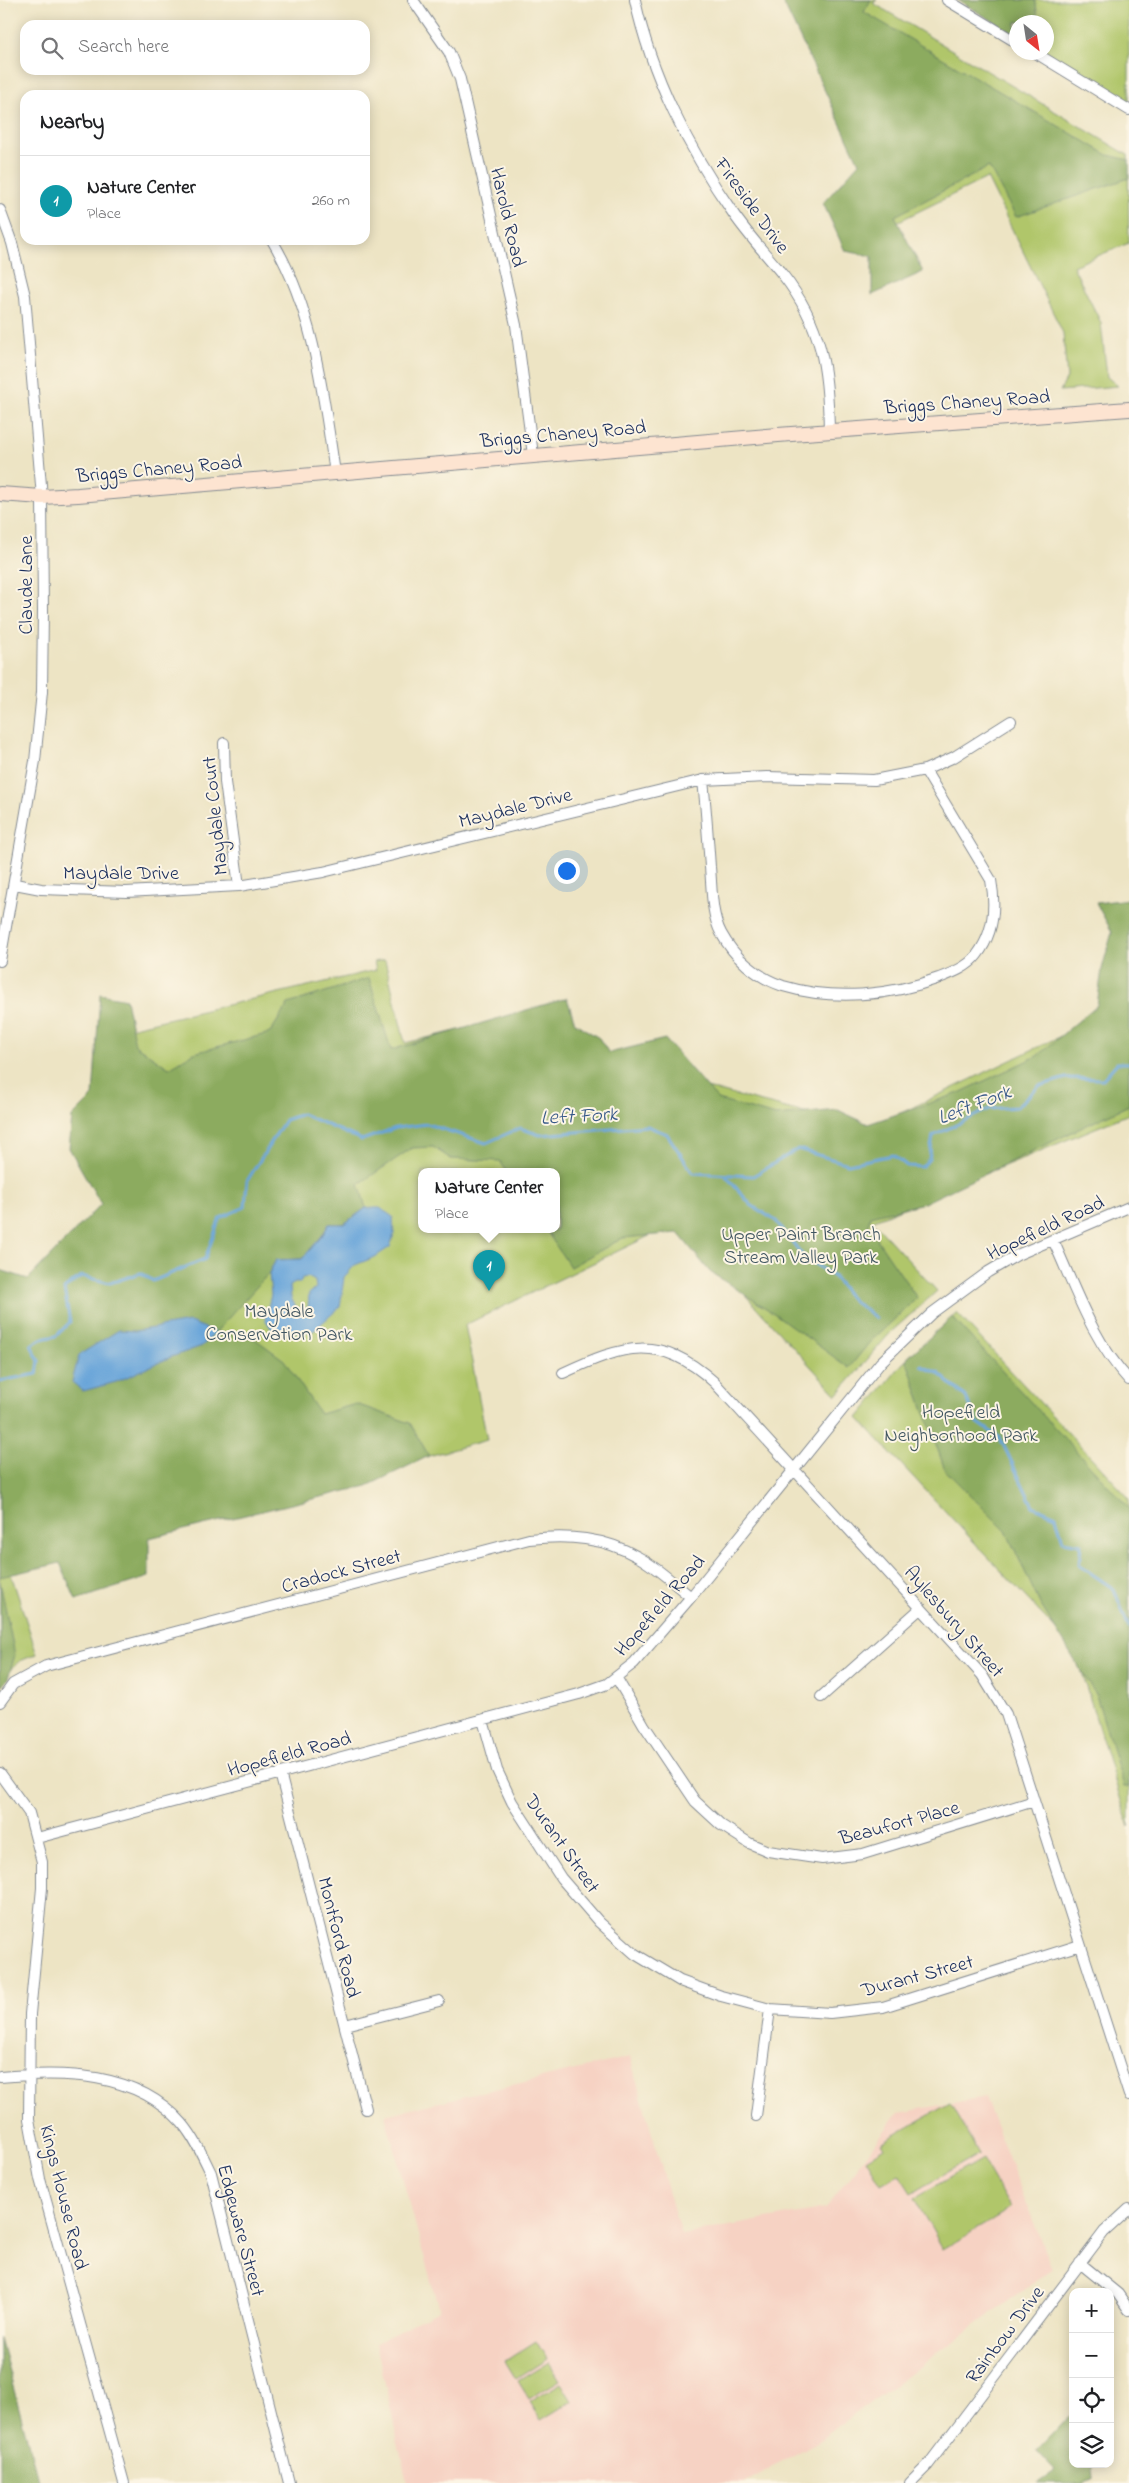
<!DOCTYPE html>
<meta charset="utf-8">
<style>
:root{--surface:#fff;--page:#f2f2f2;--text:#202124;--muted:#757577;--line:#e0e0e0;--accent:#d93025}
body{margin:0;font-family:"Indie Flower",sans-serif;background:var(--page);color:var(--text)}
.controls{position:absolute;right:15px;bottom:15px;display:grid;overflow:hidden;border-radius:10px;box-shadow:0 2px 12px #0003}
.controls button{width:45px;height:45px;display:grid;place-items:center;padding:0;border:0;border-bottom:1px solid var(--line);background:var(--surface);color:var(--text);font:25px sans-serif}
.compass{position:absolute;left:1009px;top:15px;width:45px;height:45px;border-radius:50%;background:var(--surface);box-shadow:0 2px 12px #0003;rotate:150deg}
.you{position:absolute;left:566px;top:870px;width:18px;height:18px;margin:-12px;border:4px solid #fff;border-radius:50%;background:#1a73e8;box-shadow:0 0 0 8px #1a73e833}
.badge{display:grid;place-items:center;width:32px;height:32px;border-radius:50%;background:var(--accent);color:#fff;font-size:16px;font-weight:700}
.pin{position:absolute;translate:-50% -41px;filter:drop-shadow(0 1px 2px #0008)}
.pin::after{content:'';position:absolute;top:26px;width:18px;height:15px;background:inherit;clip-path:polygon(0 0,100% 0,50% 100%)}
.popup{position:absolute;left:418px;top:1168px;width:142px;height:65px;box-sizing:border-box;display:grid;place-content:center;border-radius:10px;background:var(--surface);filter:drop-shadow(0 1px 4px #0005);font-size:16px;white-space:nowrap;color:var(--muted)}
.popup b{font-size:19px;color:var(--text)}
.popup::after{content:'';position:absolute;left:50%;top:100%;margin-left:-10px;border:10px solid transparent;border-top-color:var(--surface)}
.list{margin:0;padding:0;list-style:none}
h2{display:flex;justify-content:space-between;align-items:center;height:65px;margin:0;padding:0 20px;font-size:21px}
h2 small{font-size:16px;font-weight:400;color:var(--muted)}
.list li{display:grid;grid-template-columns:32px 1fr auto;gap:15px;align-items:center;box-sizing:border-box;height:90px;padding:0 20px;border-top:1px solid var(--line)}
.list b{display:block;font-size:19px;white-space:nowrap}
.list p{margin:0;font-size:16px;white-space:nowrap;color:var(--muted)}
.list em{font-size:16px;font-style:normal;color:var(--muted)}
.icon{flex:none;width:28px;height:28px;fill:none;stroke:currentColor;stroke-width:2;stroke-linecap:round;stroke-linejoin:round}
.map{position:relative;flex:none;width:1129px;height:2483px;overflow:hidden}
.search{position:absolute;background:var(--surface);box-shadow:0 2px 12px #0003;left:20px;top:20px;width:350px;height:55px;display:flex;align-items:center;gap:12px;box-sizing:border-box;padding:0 18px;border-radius:15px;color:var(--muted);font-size:19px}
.panel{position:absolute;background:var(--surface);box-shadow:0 2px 12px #0003;left:20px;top:90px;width:350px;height:155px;border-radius:15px}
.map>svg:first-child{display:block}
.built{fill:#f6d2c3}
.green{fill:#b0c66b;stroke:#667a64;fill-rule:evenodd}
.forest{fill:#8cab5f;stroke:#546d5e}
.water{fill:#68a4d9;stroke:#426a9c;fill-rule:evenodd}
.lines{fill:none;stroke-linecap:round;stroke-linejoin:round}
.stream{stroke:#68a4d9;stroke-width:3}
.street-casing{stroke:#848a91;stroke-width:12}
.secondary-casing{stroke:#848a91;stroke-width:16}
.street{stroke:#fff;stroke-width:10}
.secondary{stroke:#fde4d1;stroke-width:14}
.labels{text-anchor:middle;stroke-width:4;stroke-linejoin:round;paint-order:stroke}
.street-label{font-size:20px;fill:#1b2f5e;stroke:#fcf5e5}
.park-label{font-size:20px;fill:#405561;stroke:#fcf5e5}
.water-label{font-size:21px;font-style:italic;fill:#365889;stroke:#fcf5e5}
</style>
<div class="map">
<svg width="1129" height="2483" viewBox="0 0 1129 2483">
<rect width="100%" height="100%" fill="#fcf5e5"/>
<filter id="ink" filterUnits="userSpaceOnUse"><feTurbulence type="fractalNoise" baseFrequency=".02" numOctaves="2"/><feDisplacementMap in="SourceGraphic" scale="10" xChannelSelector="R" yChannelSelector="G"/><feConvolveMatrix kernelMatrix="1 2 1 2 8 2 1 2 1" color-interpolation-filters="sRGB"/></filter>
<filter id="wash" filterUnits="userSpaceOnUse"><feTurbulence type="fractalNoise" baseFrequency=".0096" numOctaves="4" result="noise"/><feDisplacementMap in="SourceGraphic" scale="20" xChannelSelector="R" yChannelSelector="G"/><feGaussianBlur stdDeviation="1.12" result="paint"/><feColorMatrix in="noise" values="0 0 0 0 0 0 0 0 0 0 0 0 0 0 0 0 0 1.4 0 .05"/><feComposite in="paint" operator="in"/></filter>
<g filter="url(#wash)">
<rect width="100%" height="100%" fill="#ede4c4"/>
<path class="built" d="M630,2057L681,2235L826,2208L898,2113L985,2097L1052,2269L817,2442L744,2483H407L376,2343L439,2310L385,2115Z"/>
<path class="green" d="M788,0H877L873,3L1128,155L1129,243L1073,266L1101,323L1107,377L1118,386L1060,391L1067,378L1063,333L987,178L897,222Z
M958,0H1129V103L1045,53L1046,22H1016V35Z
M385,960L405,1043L523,1015L530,1043L868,1129L1129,1003V1114L872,1221L937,1291L891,1332L837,1395L678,1222L465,1325L487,1440L10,1571L37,1654L20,1661L0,1678V1280L12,1285L123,1257L125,1029L376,970L374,962ZM422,1172H556V1230H422Z
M957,1313L1129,1498V1827L1075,1650L858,1418L903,1363Z
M950,2103L979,2154L911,2193L899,2174L881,2184L866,2159L884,2148L881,2143Z
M982,2159L1011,2209L943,2249L914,2198Z
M536,2341L547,2359L516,2379L505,2361Z
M549,2362L560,2380L529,2399L518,2381Z
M561,2383L572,2401L541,2420L530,2402Z"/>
<path class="forest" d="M782,0H871L864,12L1108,155L1129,160V178L1016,217L989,167L895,216L923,272L872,295V256L845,251L823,203L859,163Z
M958,0H1035L1039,22H1016V35Z
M1129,899V1105L924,1203L870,1216L868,1226L917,1298L869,1343L849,1368L775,1314L710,1272L678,1233L623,1238L570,1267L546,1230H556V1172H507L500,1161L451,1159L433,1147L412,1148L359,1184L366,1208L344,1224H329L322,1236L302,1259L276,1260L269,1273L216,1332L254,1338L284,1360L320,1414L356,1404L410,1423L429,1456L367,1486L149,1538V1577L76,1600L60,1563L0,1577V1270L28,1279L101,1204L69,1148L72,1117L93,1096L100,994L126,999L135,1045L169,1068L194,1053L270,1033L288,1004L369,978L391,1050L567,998L575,1023L599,1038L609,1053L665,1039L718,1100L776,1116L838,1110L868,1124L959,1093L1037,1056L1097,1005L1102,969L1112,932L1096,903Z
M952,1317L1129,1508V1787H1124L1096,1695L1040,1604L1006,1531L945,1470L906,1359Z
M0,1582L15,1655L8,1678L0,1688Z
M0,2338L39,2483H0Z
M1073,2412V2464H1092L1093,2479L1082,2483H1037L1055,2471L1036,2451Z"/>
<path class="water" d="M366,1208H380L393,1217L394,1234L390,1247L375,1257L355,1265L344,1277L340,1307L313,1331L275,1334L265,1319L271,1295L269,1273L276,1260L302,1259L322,1236L329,1224H344ZM308,1277L315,1281L316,1288L309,1293L308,1308L297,1309L291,1298L290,1286L295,1283H300L302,1278Z
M190,1322L215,1332L202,1346L171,1357L116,1382L83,1391L72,1382L79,1355L119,1330L135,1331Z"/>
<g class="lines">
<path class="stream" d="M725,1175L751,1205L776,1221L803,1256L834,1277L852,1300L876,1318
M921,1366L938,1373L966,1397L977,1422L1000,1438L1033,1506L1056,1516L1063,1541L1081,1544L1079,1565L1114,1589L1129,1628
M0,1381L37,1374L39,1361L31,1345L41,1339L56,1336L70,1322L64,1289L81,1276L110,1283L141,1273L153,1281L205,1259L220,1218L245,1207L247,1181L285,1120L302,1114L362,1140L396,1128L427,1124L486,1143L520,1128L540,1135L647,1126L667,1134L693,1173L753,1176L798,1149L848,1164L893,1155L907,1166L922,1167L929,1159L933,1136L989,1109L1017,1107L1039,1086L1066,1078L1103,1079L1117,1063H1129"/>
</g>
</g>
<g filter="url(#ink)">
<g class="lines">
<g class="street-casing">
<path id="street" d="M413,0L449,52L460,79L516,325L533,455
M635,0C651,75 689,150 733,213C747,234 766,254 783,275C822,325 828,369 829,431
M947,0L1016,42
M1034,52L1129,110
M0,210L12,243L25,296L42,497L43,611L42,692L35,761L0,961
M272,240C314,310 323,393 335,473
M224,743L225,782L239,886
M703,780C706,809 708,838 710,867C712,888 711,914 721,933C734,957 756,977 783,986C833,1001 890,996 939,978C952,973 968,967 977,955C994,933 996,907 991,880L925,770
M15,884L41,889L126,892L239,886L323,872L703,780L767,777L874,780L925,770L954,757L1011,721
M1053,1240C1075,1288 1092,1340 1129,1380
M563,1373C623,1345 660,1333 714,1382L982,1675L1006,1714L1129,2095
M616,1677L644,1725L695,1801L721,1825L749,1843L768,1851L822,1859L863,1854L1034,1801
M821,1697L921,1608
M0,1702L13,1684L46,1666L529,1539C568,1535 604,1537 638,1557C657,1567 674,1584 691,1597
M483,1720L497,1770L512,1802L561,1878L599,1922L635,1954L680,1981L721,1996L770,2009L830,2013L883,2007L1080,1945
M0,1773L29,1813L42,1862V1888L30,2014L29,2119L40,2179L124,2483
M280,1773L366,2109
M37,1838L579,1694L607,1684L634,1663L691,1597L881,1362L932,1313L988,1272L1017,1255L1129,1207
M345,2025L439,2001
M0,2077C63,2071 136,2071 182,2123C194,2137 203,2156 211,2173L289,2483
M756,2116L770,2009
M1080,2263L1118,2294L1129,2310
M910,2483L928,2465L1104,2232L1129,2209"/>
</g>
<g class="secondary-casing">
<path id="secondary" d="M0,494L42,497L78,495L778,435L1129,409"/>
</g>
<use href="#street" class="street"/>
<use href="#secondary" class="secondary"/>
</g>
</g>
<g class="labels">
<g class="street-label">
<text transform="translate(753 205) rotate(54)" y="7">Fireside Drive</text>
<text transform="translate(509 217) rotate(77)" y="7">Harold Road</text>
<text transform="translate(967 401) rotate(-4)" y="7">Briggs Chaney Road</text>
<text transform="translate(563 433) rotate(-5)" y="7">Briggs Chaney Road</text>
<text transform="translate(159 468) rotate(-5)" y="7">Briggs Chaney Road</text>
<text transform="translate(25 585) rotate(-90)" y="7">Claude Lane</text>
<text transform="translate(515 807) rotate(-14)" y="7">Maydale Drive</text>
<text transform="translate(214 816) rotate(-96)" y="7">Maydale Court</text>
<text x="121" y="879">Maydale Drive</text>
<text transform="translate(1045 1227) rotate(-25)" y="7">Hopefield Road</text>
<text transform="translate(341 1570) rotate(-15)" y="7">Cradock Street</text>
<text transform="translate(659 1605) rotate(-49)" y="7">Hopefield Road</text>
<text transform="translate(955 1621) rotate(49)" y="7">Aylesbury Street</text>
<text transform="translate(289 1753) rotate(-15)" y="7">Hopefield Road</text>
<text transform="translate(899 1822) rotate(-15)" y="7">Beaufort Place</text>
<text transform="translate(563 1843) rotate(55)" y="7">Durant Street</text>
<text transform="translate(340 1937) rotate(76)" y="7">Montford Road</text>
<text transform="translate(917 1975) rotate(-15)" y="7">Durant Street</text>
<text transform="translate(65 2197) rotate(76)" y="7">Kings House Road</text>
<text transform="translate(242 2230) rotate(75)" y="7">Edgeware Street</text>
<text transform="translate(1004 2334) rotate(-53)" y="7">Rainbow Drive</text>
</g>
<g class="park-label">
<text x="801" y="1240">Upper Paint Branch<tspan x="801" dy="23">Stream Valley Park</tspan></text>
<text x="279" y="1317">Maydale<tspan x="279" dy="23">Conservation Park</tspan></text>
<text x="961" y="1418">Hopefield<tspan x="961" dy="23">Neighborhood Park</tspan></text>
</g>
<g class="water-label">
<text transform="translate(974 1104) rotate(-21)" y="7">Left Fork</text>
<text transform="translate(579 1115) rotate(-3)" y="7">Left Fork</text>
</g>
</g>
</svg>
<div class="controls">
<button>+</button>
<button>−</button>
<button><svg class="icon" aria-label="locate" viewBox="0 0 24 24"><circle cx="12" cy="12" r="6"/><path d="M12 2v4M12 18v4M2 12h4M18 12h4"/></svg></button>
<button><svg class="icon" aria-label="layers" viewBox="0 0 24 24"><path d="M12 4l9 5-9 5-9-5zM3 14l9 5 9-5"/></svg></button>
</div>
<svg class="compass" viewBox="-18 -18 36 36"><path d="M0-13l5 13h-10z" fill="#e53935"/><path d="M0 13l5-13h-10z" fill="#757577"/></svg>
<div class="you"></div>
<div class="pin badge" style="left:489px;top:1291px;background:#0f9aa8">1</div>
<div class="popup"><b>Nature Center</b>Place</div>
<div class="search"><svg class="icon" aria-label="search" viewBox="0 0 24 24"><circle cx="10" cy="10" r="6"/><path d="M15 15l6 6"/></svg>Search here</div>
<section class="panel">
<h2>Nearby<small></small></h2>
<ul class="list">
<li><span class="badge" style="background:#0f9aa8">1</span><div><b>Nature Center</b><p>Place</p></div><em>260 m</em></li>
</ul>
</section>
</div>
